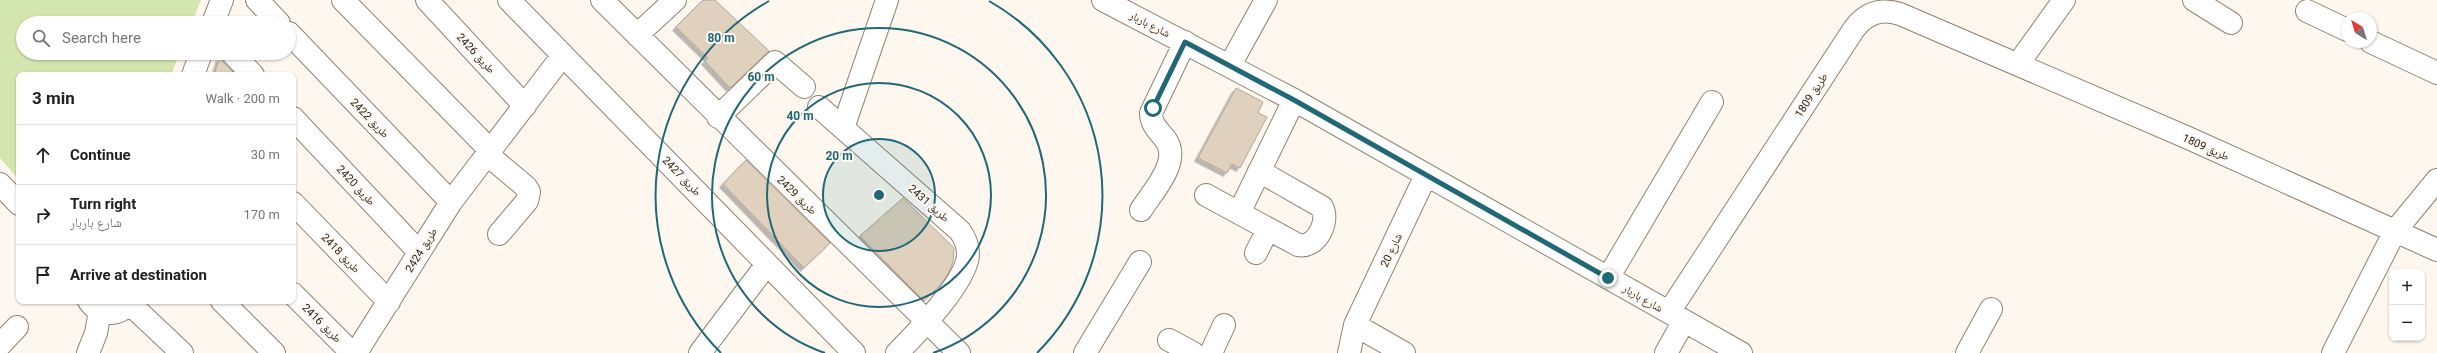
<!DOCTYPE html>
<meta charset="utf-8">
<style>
:root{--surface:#fff;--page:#f6f6f6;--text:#202124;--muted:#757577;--line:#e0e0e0}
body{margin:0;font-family:Roboto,"Noto Naskh Arabic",sans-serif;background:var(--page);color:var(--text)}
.controls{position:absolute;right:12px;bottom:12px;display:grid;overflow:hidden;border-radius:8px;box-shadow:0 1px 3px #0004}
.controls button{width:36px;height:36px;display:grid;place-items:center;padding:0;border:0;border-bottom:1px solid var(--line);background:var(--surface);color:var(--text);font:20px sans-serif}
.compass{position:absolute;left:2341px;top:12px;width:36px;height:36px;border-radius:50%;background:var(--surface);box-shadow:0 1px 3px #0004;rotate:322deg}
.stop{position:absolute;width:12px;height:12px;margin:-9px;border:3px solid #216876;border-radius:50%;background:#fff}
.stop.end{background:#216876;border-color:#fff;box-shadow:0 1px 4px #0008}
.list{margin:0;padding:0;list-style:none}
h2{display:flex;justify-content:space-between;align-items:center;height:52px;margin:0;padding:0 16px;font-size:17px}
h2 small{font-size:13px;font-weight:400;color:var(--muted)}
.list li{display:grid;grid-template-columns:26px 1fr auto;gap:12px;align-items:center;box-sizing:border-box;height:60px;padding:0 16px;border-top:1px solid var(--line)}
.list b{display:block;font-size:15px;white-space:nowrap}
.list p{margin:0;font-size:13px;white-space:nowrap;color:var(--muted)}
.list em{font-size:13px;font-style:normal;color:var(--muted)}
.icon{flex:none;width:22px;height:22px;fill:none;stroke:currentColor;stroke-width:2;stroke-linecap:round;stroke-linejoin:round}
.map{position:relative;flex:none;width:2437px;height:353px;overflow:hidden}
.search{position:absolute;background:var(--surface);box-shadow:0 1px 3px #0004;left:16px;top:16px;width:280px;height:44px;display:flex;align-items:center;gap:10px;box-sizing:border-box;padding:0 14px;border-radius:22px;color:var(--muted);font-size:15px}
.panel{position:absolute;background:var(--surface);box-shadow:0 1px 3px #0004;left:16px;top:72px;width:280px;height:232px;border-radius:8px}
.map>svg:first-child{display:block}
.green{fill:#d4e6b0}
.building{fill:#dfd1be;stroke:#b4a693;filter:url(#shadow)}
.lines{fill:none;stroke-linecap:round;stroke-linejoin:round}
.minor-casing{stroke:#908371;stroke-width:24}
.minor{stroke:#fff;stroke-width:22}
.route{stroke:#216876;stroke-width:5}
.ring{fill:none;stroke:#216876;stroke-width:2}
.labels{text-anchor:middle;stroke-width:4;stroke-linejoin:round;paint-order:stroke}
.street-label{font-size:11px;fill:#2c261f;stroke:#fdf7f0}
.centre{fill:#216876;stroke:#fdf7f0;stroke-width:2}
.ring-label{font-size:12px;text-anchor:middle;font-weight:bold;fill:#216876;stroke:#fdf7f0;stroke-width:4;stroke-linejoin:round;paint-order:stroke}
</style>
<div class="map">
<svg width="2437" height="353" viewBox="0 0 2437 353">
<defs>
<filter id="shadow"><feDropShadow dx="-3.5" dy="3.5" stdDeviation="0" flood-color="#0004"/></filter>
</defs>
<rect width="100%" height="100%" fill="#fdf7f0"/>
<path class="green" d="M0,0H201L192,23H23V53H180L171,75H19V180L0,158Z"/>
<path class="building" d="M703,0H715L769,51L730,88L705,61L708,58L676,27Z
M220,57L223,62L236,75H214Z
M1236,88L1263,102L1258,113L1267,117L1240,168L1232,164L1227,173L1198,158Z
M746,160L830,243L804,268L723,184Z
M903,198L954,248L953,262L949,272L942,283L924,301L860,236Z"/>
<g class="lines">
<g class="minor-casing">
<path id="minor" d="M257,0L279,23
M343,0L491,151
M427,0L525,106
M509,0L854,353
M602,0L959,353
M1103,0L1294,100L1741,353
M2194,0L2231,23
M2307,11L2347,30
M213,23L222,0
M289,33L451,202
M637,35L675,0
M2371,42L2437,73
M232,53L253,75
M2018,64L2064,0
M1230,65L1266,0
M193,75L201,53
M819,107L960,231C965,238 968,245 968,254C968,280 916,334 897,353
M718,117L775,62L804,87
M293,118L419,252
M843,128L887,0
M488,155L526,187L529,192L527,201L499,234
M0,184L19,204
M1206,195L1298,245C1316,249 1330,222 1322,207L1259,171
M293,203L389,302
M1141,210C1153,191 1181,162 1166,140C1159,131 1151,125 1151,113L1185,42
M1239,213L1294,100
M1256,253L1268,229
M1608,278L1712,102
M293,294L352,353
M89,301C99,316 120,318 130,301
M222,301L274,353
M129,303L182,353
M1669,312L1854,29C1866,13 1881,8 1900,14L2186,137L2437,250
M1355,325L1404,353
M1169,340L1193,353
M0,345L17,327
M88,353L96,333L100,311
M356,353L451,202L563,55
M700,353L767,264
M1085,353L1140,262
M1211,353L1224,325
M1349,353L1355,325L1426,175
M1666,353L1684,321
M1967,353L1991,309
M2333,353L2395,231L2437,180"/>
</g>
<use href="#minor" class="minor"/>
</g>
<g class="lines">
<path class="route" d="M1153,108L1185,42L1294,100L1608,278"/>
</g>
<circle cx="879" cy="195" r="56" fill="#216876" fill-opacity=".12"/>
<g class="ring">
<circle cx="879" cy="195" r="56"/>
<circle cx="879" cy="195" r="112"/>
<path d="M825 353A167 167 0 1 1 933 353"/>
<path d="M721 353A223 223 0 0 1 769 1M989 1A223 223 0 0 1 1037 353"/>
</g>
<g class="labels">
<g class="street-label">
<text transform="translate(1150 24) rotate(27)" y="4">شارع باربار</text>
<text transform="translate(476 53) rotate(47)" y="4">طريق 2426</text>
<text transform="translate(1811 95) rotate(-57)" y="4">طريق 1809</text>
<text transform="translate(370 118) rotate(46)" y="4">طريق 2422</text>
<text transform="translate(2206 147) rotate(24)" y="4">طريق 1809</text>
<text transform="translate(682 176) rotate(46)" y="4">طريق 2427</text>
<text transform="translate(356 185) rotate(47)" y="4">طريق 2420</text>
<text transform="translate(797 195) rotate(44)" y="4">طريق 2429</text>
<text transform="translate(929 203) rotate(41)" y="4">طريق 2431</text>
<text transform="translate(421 250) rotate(-58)" y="4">طريق 2424</text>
<text transform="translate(1391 250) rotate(-65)" y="4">شارع 20</text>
<text transform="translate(341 253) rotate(46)" y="4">طريق 2418</text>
<text transform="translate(1643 298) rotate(30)" y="4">شارع باربار</text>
<text transform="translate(322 323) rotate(45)" y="4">طريق 2416</text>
</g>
</g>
<circle cx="879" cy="195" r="6" class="centre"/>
<g class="ring-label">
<text x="721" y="42">80 m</text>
<text x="761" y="81">60 m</text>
<text x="800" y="120">40 m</text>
<text x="839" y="160">20 m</text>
</g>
</svg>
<div class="controls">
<button>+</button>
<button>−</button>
</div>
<svg class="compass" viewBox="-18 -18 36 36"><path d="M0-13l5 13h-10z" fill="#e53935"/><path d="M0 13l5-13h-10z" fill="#757577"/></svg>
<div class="stop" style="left:1153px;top:108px"></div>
<div class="stop end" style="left:1608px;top:278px"></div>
<div class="search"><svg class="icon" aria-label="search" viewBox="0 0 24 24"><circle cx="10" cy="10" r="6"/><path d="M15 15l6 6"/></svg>Search here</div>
<section class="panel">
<h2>3 min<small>Walk · 200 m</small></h2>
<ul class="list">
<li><svg class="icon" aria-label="ahead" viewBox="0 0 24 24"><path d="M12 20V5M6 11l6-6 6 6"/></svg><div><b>Continue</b></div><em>30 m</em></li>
<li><svg class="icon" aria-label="right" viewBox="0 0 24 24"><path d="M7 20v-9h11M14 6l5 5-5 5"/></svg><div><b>Turn right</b><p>شارع باربار</p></div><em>170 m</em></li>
<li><svg class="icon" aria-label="arrive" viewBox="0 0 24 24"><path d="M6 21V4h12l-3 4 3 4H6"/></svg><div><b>Arrive at destination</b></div></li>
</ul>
</section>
</div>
